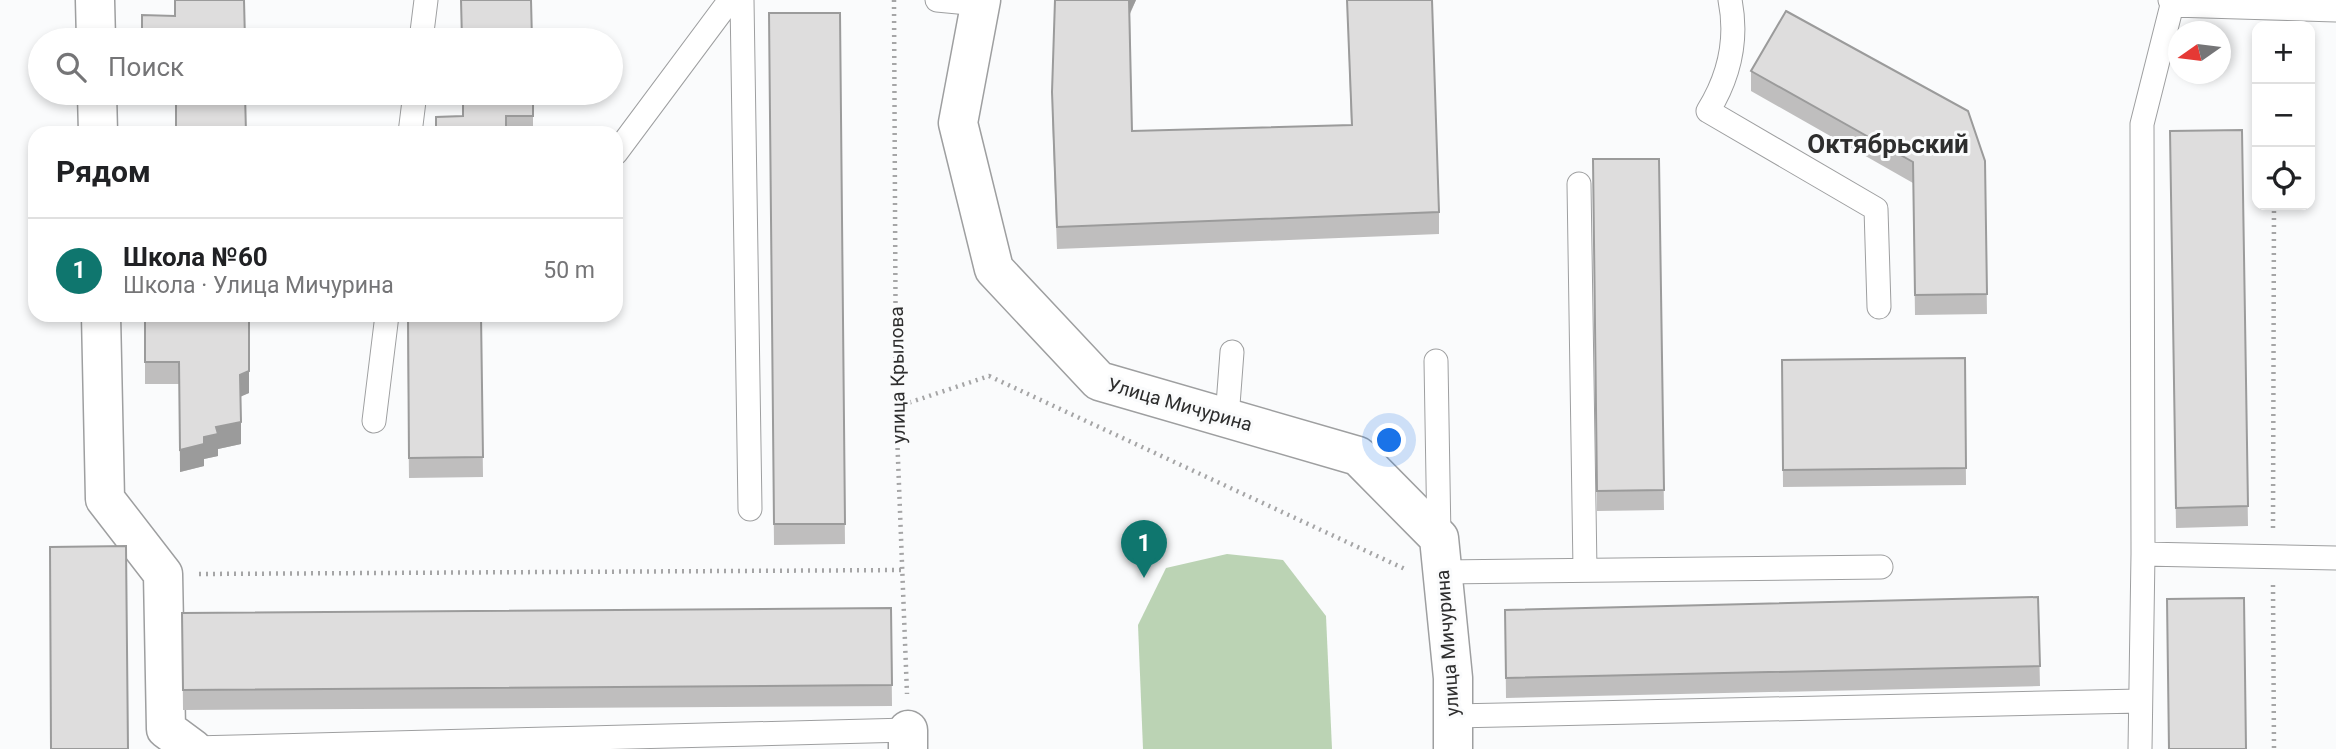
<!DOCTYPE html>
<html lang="ru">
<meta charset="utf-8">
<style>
:root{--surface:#fff;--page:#f6f6f6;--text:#202124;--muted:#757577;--line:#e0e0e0;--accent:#0f766e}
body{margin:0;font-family:Roboto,sans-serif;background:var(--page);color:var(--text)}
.controls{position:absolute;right:21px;top:21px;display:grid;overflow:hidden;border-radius:14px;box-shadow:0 4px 10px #0003}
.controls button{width:63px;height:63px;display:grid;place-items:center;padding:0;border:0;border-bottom:2px solid var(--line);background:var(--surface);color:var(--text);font:35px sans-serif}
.compass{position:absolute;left:2168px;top:21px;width:63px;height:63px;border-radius:50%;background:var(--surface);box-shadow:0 4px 10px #0003;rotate:256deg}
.you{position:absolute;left:1390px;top:441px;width:24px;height:24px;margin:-18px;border:5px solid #fff;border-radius:50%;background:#1a73e8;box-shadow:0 0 0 10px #1a73e833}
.badge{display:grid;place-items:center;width:46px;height:46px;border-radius:50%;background:var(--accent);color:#fff;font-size:23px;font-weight:700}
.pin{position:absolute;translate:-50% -58px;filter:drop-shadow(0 2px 4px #0008)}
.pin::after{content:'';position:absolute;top:37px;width:24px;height:21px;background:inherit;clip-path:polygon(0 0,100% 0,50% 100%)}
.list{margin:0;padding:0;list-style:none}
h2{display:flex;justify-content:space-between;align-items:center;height:91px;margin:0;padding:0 28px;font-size:30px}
h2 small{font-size:23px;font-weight:400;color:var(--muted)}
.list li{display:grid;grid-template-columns:46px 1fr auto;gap:21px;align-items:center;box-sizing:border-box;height:105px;padding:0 28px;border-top:2px solid var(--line)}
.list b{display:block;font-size:26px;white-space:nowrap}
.list p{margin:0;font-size:23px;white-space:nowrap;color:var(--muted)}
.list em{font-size:23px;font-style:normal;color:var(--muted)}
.icon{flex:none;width:38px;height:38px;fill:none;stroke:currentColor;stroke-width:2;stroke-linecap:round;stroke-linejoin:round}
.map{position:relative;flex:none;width:2336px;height:749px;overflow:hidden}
.search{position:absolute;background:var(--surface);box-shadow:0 4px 10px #0003;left:28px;top:28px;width:595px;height:77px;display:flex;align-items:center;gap:18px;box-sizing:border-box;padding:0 24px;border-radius:38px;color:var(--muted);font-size:26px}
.panel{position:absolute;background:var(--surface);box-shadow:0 4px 10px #0003;left:28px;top:126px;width:595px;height:196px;border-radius:21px}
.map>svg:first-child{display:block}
.green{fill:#bbd3b4}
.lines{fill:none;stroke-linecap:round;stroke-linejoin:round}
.lane-casing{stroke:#9e9fa0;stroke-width:25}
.street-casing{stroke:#9e9fa0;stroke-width:41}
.secondary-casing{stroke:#9e9fa0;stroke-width:41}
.path{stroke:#a5a5a6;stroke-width:4.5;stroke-dasharray:2 5;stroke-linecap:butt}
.lane{stroke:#fff;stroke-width:23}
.street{stroke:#fff;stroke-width:38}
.secondary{stroke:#fff;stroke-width:38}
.wall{fill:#bfbebe}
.shaded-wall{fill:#9b9b9b}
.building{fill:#dedddd;stroke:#9b9b9b;stroke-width:2}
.labels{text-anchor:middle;stroke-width:6;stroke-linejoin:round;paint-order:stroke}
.street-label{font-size:19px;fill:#2e2e2e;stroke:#fafbfc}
.district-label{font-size:26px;font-weight:bold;fill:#2e2e2e;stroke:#fafbfc}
</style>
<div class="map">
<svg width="2336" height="749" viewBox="0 0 2336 749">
<rect width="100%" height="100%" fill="#fafbfc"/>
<path class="green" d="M1227,554L1283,560L1326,616L1332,749H1143L1138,625L1166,568Z"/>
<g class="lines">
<g class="lane-casing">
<path id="lane" d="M742,0L750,509
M937,0L979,4
M1730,0C1738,40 1729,77 1708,111L1876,209L1879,307
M2170,0L2172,5L2142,124L2143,554L2336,558
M2172,5L2336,10
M421,40L426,0
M410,133L415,93
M616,153L730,0
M1579,184L1585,570
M1436,361L1439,538
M1227,418L1232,352
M374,421L387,315
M1442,572L1881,567
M1453,716L2140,701
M193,748L908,730
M2140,749L2143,554"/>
</g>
<g class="street-casing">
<path id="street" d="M95,0L96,40
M97,93L98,133
M101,315L105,499L163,574L166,729L193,749
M908,730V749"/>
</g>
<g class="secondary-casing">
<path id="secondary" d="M981,0L958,123L994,269L1099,381L1358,456L1439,538L1453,678V749"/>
</g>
<path class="path" d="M894,0L896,407L907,694
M896,407L989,376L1405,569
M2273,528L2274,205
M199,574L905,570
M2273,585L2274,749"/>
<use href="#lane" class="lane"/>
<use href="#street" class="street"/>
<use href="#secondary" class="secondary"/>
</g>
<path class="wall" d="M1055,0H1136L1130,14L1132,131L1351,125L1347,0L1439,212V234L1057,249L1052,114Z
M769,13H840L845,544L774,545Z
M1751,71L1985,161L1987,314L1915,315L1913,183L1751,91Z
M533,93V133H436L463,116Z
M2242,130L2248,526L2176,528L2170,131Z
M1593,159H1659L1664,510L1597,511Z
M407,315H481L483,477L409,478Z
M145,320H178L249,393L240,396L241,444L218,449V456L204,459V466L180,472L179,384H145Z
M1965,358L1966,485L1783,487L1782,360Z
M2038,597L2040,686L1506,698L1505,610Z
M891,608L892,706L183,710L182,613Z"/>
<path class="shaded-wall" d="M1129,0H1136L1129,15Z
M249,371V393L240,397V375Z
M241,422V444L218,449V456L204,459V466L180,472V450L216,427Z"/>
<path class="building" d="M175,0H244L245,40H142V15L175,16Z
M461,0H531L532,40H462Z
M1055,0H1129L1132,131L1352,125L1347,0H1432L1439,212L1057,227L1052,92Z
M1786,11L1968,111L1985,161L1987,294L1915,295L1913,162L1751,71Z
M769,13H840L845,524H774Z
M176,93H245L246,133H176Z
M463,93H533V116H506V133H436V117L463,116Z
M2242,130L2248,506L2176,508L2170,131Z
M1593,159H1659L1664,490L1597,491Z
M179,315H249V371L240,375L241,422L216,427L218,434L204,437V444L180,450L179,362H145V320H179Z
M408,315H481L483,457L409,458Z
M1965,358L1966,468L1783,470L1782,360Z
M126,546L128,749H51L50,547Z
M2038,597L2040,666L1506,678L1505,610Z
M2244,598L2246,749H2169L2167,599Z
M891,608L892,685L183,690L182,613Z"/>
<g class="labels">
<g class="street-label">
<text transform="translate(897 375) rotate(-91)" y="7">улица Крылова</text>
<text transform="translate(1180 404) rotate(16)" y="7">Улица Мичурина</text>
<text transform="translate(1447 643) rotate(-94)" y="7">улица Мичурина</text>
</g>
<g class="district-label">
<text x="1888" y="153">Октябрьский</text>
</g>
</g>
</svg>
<div class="controls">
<button>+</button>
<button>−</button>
<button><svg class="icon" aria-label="locate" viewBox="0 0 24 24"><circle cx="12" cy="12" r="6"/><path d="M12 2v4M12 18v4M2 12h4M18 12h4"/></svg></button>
</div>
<svg class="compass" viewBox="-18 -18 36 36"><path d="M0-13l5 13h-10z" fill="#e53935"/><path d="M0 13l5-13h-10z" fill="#757577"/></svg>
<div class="you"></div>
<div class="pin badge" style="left:1144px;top:578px">1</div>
<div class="search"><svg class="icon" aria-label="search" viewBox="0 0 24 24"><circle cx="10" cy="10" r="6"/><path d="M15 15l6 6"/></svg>Поиск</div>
<section class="panel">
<h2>Рядом<small></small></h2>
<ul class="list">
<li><span class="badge">1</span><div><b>Школа №60</b><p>Школа · Улица Мичурина</p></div><em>50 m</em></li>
</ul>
</section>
</div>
